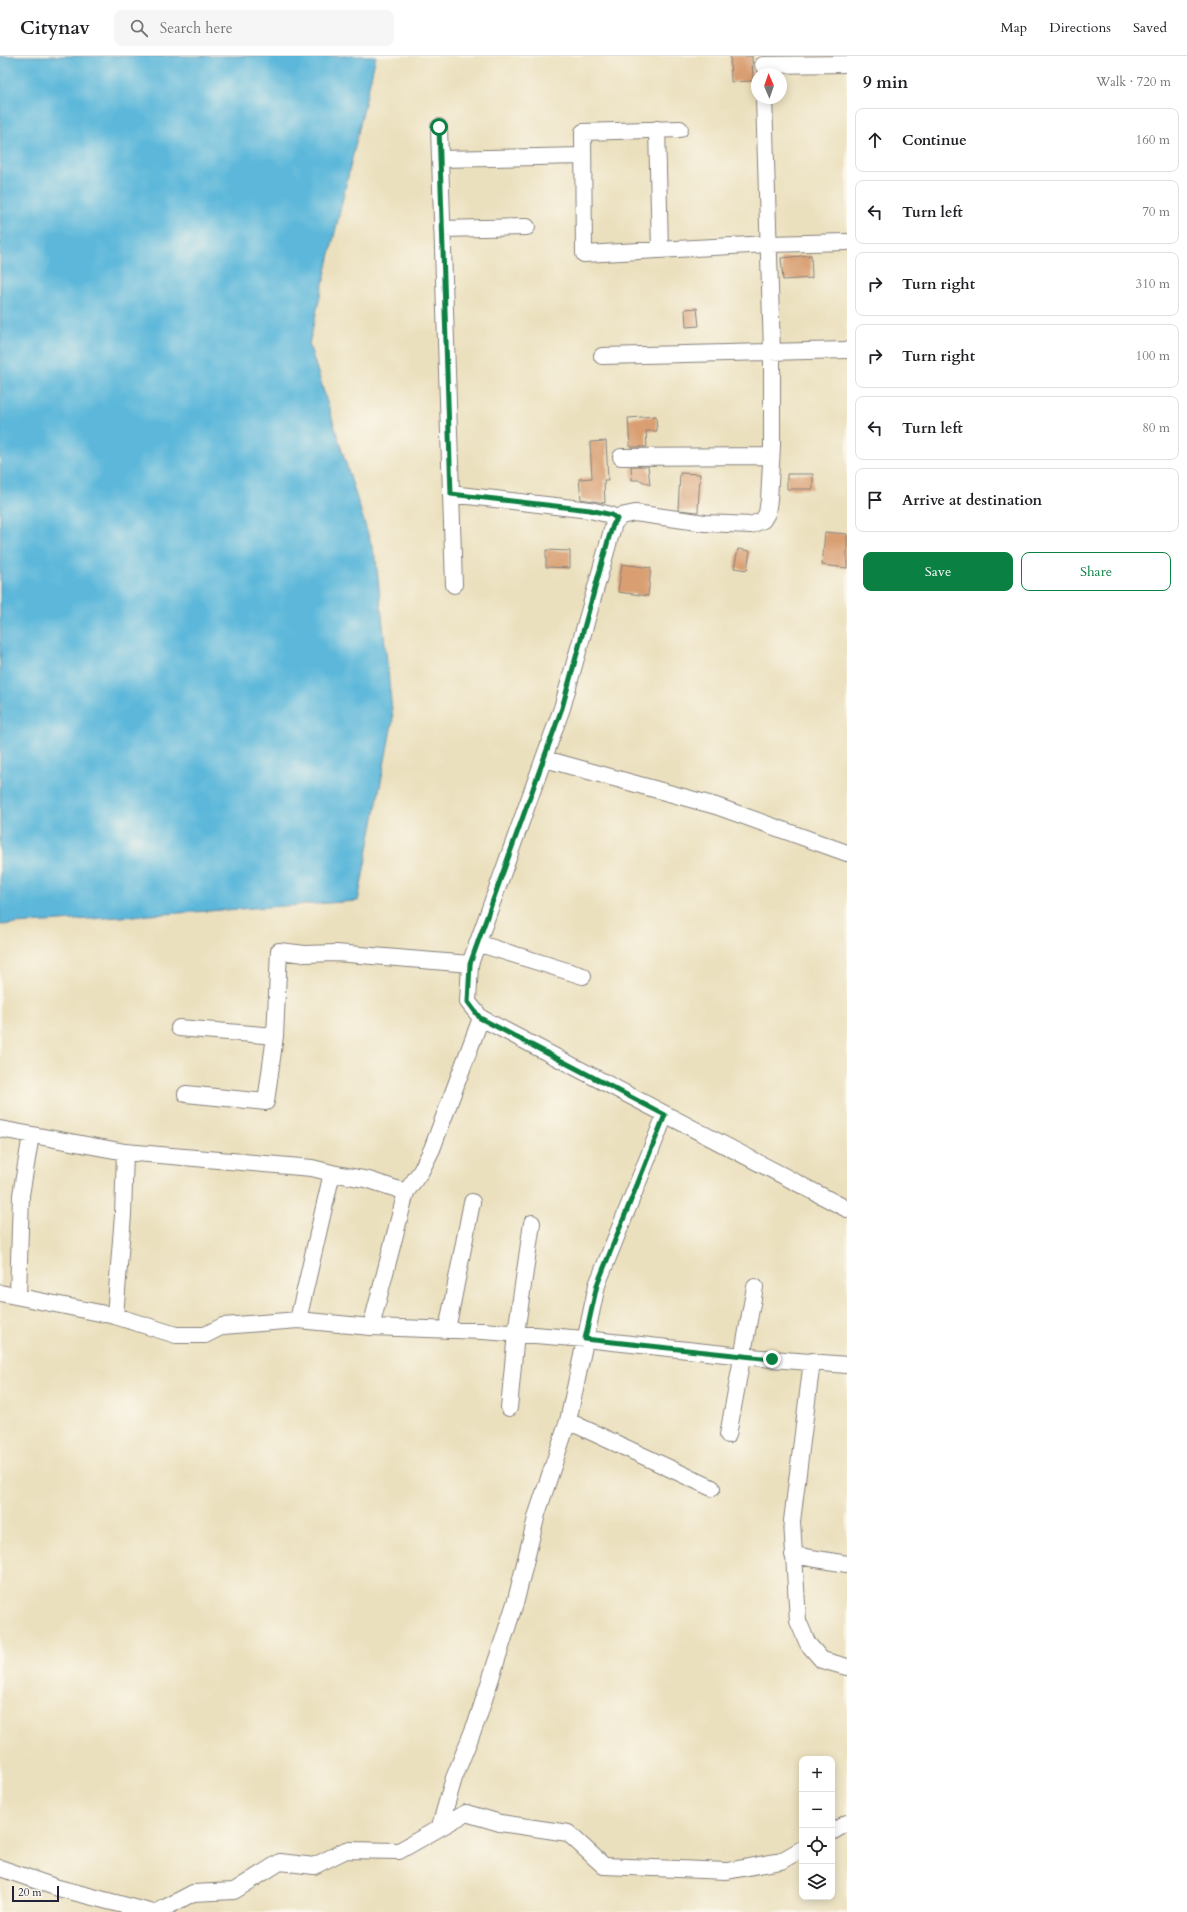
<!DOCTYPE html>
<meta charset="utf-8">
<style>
:root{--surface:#fff;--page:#f6f6f6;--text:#202124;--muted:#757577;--line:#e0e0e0;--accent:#0b8043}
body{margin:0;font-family:Cardo,serif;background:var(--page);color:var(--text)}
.controls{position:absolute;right:12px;bottom:12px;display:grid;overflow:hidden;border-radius:8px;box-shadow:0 2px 10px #0003}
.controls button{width:36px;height:36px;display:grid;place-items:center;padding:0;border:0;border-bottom:1px solid var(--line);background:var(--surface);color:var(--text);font:20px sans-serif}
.compass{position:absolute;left:751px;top:12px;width:36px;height:36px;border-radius:50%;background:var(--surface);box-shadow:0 2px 10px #0003;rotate:358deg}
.scale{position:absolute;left:12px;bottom:10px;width:47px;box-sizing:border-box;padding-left:4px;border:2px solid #22223b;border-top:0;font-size:11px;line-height:14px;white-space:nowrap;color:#22223b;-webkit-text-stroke:3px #fbf7ec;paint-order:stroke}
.stop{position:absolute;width:12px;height:12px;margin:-9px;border:3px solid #0b8043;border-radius:50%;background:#fff}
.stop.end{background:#0b8043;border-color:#fff;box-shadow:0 1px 4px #0008}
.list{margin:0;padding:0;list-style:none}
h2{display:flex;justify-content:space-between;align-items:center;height:52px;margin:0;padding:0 16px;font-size:17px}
h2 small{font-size:13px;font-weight:400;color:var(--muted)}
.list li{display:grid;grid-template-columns:26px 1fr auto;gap:12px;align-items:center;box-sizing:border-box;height:64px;margin:0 8px 8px;padding:0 8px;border:1px solid var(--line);border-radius:8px}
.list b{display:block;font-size:15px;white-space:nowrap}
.list em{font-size:13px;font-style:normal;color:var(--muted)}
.actions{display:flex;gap:8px;padding:12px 16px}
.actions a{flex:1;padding:9px 0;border:1px solid var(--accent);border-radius:8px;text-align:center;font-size:14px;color:var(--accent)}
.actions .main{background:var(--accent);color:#fff}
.icon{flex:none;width:22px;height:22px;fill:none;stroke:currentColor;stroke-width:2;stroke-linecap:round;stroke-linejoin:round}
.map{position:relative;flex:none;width:847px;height:1856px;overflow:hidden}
header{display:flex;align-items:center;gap:24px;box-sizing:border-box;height:56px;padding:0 20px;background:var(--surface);border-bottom:1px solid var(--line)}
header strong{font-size:19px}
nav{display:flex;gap:22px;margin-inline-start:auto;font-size:14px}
.search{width:280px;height:36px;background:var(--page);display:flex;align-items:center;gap:10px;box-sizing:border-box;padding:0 14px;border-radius:8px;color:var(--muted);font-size:15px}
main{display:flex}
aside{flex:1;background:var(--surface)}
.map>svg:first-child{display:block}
.water{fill:#5cb7da;stroke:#3f6c8a}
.building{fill:#d99f72}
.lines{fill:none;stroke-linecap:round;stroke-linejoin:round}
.minor-casing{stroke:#86817c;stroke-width:18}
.minor{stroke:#fff;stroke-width:16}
.route{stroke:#0b8043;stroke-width:5}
</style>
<header>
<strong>Citynav</strong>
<div class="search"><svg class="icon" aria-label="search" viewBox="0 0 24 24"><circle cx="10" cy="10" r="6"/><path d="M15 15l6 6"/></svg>Search here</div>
<nav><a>Map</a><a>Directions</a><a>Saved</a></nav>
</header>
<main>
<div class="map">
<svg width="847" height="1856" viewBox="0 0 847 1856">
<rect width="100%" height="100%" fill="#fbf7ec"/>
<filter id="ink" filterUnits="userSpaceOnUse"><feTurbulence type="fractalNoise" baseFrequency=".025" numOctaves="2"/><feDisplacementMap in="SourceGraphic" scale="8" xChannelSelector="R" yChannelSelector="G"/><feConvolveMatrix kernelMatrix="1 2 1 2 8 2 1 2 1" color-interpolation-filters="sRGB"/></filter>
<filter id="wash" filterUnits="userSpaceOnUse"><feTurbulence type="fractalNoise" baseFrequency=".012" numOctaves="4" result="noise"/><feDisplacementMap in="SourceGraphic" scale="16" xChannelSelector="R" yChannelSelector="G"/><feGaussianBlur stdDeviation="0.9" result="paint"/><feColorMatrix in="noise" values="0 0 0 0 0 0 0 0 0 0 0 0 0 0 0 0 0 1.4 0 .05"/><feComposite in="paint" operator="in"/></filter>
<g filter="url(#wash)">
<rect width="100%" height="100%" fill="#ebe0be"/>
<path class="water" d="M0,0H376L309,288L376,504L393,663L358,845L0,869Z"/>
<g id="blocks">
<path class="building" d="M730,0H752L753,25L731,26Z
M811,199L812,222L783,224L781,202Z
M697,252L699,270L686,271L685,253Z
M656,360L657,375H646L647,391H630L628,362Z
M606,385L608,424H604L605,447L581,443L579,423L592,422L590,386Z
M631,410H648L650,429L640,424H632Z
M680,417L700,418L698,456L678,454Z
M787,418H813V433H787Z
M825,476L847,478V512L822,509Z
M738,493L750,495L747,514L734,512Z
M546,494L570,495V512L546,511Z
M622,508L651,512L648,540L618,536Z"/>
</g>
</g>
<g filter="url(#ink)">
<use href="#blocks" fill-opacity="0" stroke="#86817c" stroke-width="1"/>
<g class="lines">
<g class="minor-casing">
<path id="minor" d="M763,9L847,8
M764,42L772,295V390L769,444L767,457L763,464L751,469L705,467L635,457L621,460L614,467L562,652L470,908L468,946L481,962L847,1153
M439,71L454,529
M657,73L660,193
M680,73L583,76L584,198L769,188L847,186
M440,103L583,100
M442,173L527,171
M602,300L847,294
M621,401L771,400
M451,438L590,454L611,459L617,463
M545,703L716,750L847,797
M477,887L583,920
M179,972L275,980
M186,1038L266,1046L275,980L279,895L305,898L336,897L470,908
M0,1073L125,1096L312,1112L332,1117L298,1264
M332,1117L369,1124L406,1136
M0,1237L115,1260L176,1279H205L223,1270L298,1264L371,1271L483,1275L585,1283L772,1303L847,1309
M18,1240L21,1139L31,1079
M115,1260L123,1159L125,1096
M371,1271L406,1136L421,1115L432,1093L481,962
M447,1274L472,1146
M812,1305L792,1465L798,1565L808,1588L822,1604L847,1611
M509,1352L516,1277L532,1167
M568,1365L712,1432
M728,1379L755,1231
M793,1499L847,1508
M440,1770L454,1722L478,1662L516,1544L537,1458L568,1365L597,1229L665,1059
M832,1776L847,1767
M0,1812L58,1832L150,1856
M157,1856L193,1837L234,1835L280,1806L314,1810L346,1794L399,1795L466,1757L500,1767L568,1777L604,1810L727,1815L781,1805L802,1793"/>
</g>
<use href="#minor" class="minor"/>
</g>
</g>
<g class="lines" filter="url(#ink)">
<path class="route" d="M439,71L451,438L590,454L612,459L617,463L613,469L609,481L562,652L470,908L468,946L480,962L665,1059L597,1229L585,1283L772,1303"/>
</g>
</svg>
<div class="controls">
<button>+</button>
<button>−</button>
<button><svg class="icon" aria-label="locate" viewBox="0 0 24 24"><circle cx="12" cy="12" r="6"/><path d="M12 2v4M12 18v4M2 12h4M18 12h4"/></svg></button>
<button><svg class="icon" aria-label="layers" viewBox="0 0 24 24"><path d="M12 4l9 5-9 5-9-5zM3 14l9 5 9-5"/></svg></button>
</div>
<svg class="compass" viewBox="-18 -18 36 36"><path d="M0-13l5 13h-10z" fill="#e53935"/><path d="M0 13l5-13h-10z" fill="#757577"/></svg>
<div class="scale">20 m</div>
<div class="stop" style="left:439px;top:71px"></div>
<div class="stop end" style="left:772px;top:1303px"></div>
</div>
<aside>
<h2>9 min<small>Walk · 720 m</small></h2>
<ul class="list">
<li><svg class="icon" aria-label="ahead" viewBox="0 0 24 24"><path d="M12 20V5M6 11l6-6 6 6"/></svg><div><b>Continue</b></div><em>160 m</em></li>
<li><svg class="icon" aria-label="left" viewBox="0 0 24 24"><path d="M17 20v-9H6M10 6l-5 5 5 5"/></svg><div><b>Turn left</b></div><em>70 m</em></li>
<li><svg class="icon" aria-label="right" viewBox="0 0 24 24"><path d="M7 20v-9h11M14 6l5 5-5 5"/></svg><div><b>Turn right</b></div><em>310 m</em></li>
<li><svg class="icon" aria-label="right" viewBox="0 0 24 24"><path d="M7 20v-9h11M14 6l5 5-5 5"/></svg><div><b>Turn right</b></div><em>100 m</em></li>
<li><svg class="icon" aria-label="left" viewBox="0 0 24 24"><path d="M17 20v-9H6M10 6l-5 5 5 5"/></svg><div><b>Turn left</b></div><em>80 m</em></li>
<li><svg class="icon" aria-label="arrive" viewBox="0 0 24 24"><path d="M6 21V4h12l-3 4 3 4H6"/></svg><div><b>Arrive at destination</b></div></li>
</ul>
<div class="actions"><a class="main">Save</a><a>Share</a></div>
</aside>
</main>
